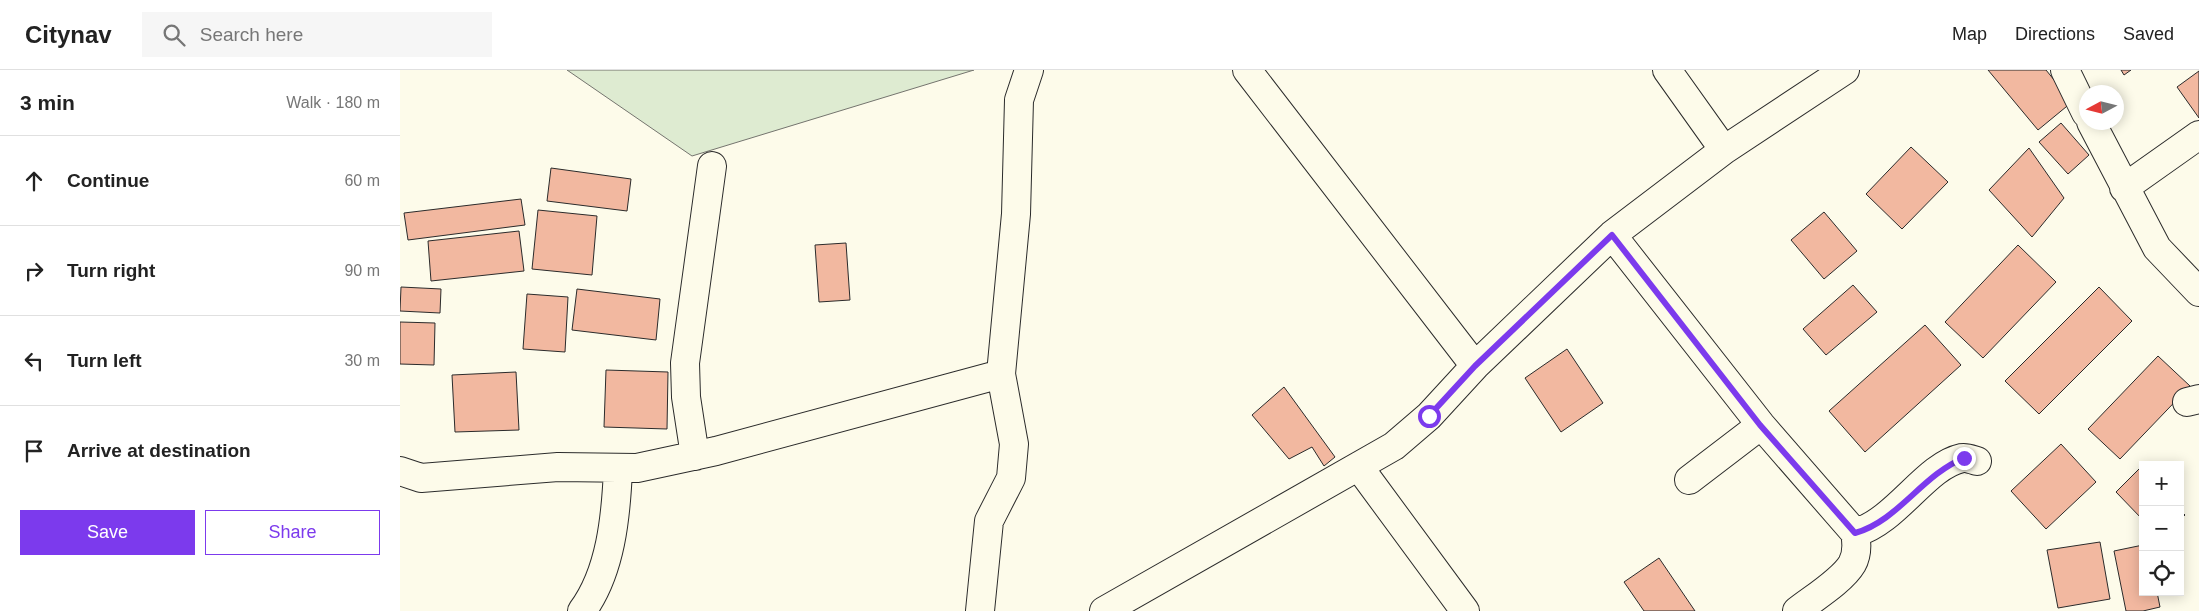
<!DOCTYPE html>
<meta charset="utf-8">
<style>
:root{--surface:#fff;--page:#f6f6f6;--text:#222;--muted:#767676;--line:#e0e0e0;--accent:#7c3aed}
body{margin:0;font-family:Arial,sans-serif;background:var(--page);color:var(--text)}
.controls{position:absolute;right:15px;bottom:15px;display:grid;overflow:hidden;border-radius:0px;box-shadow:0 2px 12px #0003}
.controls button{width:45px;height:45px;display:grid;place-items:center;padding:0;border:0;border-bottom:1px solid var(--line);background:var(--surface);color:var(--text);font:25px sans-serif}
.compass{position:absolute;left:1679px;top:15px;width:45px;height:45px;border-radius:50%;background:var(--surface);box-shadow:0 2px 12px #0003;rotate:263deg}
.stop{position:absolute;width:15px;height:15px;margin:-11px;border:4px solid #7c3aed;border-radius:50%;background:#fff}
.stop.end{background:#7c3aed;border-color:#fff;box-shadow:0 1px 5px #0008}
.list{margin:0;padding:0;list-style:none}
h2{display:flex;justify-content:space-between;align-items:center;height:65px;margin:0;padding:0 20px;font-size:21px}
h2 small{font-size:16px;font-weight:400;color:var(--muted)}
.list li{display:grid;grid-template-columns:32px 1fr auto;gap:15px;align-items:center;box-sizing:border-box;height:90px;padding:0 20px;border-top:1px solid var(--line)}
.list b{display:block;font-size:19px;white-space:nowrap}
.list em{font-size:16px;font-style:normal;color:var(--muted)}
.actions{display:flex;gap:10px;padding:15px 20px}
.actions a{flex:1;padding:11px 0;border:1px solid var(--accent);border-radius:0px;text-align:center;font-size:18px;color:var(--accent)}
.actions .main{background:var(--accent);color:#fff}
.icon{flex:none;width:28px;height:28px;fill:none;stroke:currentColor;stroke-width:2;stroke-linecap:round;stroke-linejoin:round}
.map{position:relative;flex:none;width:1799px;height:541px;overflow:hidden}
header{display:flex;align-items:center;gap:30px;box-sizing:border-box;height:70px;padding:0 25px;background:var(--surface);border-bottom:1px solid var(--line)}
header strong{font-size:24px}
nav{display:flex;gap:28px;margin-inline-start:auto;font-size:18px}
.search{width:350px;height:45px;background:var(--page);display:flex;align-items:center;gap:12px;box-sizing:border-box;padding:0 18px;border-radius:0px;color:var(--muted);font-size:19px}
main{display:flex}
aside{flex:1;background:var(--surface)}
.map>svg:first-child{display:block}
.green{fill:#deebd1;stroke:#74746e}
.building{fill:#f2b8a0;stroke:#2b2b2b}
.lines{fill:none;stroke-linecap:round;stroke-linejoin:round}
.minor-casing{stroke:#2b2b2b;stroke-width:30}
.minor{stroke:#fdfbea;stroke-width:28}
.route{stroke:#7c3aed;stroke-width:6}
</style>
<header>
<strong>Citynav</strong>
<div class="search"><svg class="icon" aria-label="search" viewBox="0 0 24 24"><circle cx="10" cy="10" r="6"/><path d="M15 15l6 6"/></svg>Search here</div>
<nav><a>Map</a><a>Directions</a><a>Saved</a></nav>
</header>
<main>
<aside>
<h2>3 min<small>Walk · 180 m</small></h2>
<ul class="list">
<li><svg class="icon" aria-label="ahead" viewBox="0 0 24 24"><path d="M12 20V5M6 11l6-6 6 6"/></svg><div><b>Continue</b></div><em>60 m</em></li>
<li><svg class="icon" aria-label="right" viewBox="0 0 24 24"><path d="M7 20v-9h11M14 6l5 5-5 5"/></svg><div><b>Turn right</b></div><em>90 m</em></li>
<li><svg class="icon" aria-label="left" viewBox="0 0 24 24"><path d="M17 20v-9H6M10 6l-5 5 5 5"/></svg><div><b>Turn left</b></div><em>30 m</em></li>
<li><svg class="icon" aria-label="arrive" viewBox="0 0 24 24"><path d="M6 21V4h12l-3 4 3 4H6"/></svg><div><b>Arrive at destination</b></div></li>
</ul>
<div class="actions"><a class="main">Save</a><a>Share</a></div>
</aside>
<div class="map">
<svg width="1799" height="541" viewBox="0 0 1799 541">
<rect width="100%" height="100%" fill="#fdfbea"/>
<path class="green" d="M167,0H574L292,86Z"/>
<path class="building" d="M1588,0H1646L1672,32L1638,60Z
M1721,0H1731L1724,5Z
M1799,1V48L1777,17Z
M1661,53L1689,85L1668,104L1639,72Z
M1511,77L1548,112L1502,159L1466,124Z
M1629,78L1664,128L1632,167L1589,120Z
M151,98L231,109L227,141L147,131Z
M121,129L125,155L8,170L4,143Z
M138,140L197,146L192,205L132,199Z
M1424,142L1457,181L1424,209L1391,170Z
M119,161L124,201L31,211L28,171Z
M446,173L450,230L419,232L415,175Z
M1618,175L1656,212L1583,288L1545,252Z
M1453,215L1477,242L1426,285L1403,259Z
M1,217L41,219L40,243L0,241Z
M1699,217L1732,251L1639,344L1605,311Z
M177,219L260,229L256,270L172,260Z
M127,224L168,227L165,282L123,279Z
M0,252L35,253L34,295L0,294Z
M1525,255L1561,295L1465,382L1429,341Z
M1167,279L1203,333L1161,362L1125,308Z
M1758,286L1790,316L1720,389L1688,359Z
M206,300L268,302L267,359L204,357Z
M116,302L119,360L55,362L52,305Z
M884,317L935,387L924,396L912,377L889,389L852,345Z
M1661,374L1696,412L1646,459L1611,421Z
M1740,398L1743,401V450L1716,422Z
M1780,440L1785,445L1780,450Z
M1700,472L1710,529L1658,538L1647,480Z
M1743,475V522H1757L1760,537L1743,541H1726L1714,481Z
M1259,488L1295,541H1244L1224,512Z"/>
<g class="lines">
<g class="minor-casing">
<path id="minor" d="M847,0L1075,296
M1267,0L1324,80
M1665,0L1686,43
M1691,52L1757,178L1799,222
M1724,118L1799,65
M1212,165L1361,355L1455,463C1457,473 1457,485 1452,494C1442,511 1412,529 1397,541
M1787,332L1799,329
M295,386L286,327L285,293L312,96
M959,397L1065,541
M0,401L21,408L158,397L237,398L316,381L601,304
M1289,410L1361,355
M1455,463C1497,451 1525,396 1562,388C1567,387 1573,390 1577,391
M182,541C211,502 216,446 218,399
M580,541L589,451L611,408L614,374L601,304L616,144L619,30L629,0
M704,541L994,376L1029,346L1075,296L1212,165L1324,80L1445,0"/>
</g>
<use href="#minor" class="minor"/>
</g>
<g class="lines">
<path class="route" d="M1029,346L1075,296L1212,165L1360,355L1455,463C1498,451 1522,405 1564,388"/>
</g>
</svg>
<div class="controls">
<button>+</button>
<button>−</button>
<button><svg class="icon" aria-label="locate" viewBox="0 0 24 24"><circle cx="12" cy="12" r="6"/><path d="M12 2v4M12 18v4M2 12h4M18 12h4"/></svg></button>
</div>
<svg class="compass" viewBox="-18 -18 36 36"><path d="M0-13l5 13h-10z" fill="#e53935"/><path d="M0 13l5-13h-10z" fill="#767676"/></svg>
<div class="stop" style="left:1029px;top:346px"></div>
<div class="stop end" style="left:1564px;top:388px"></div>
</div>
</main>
